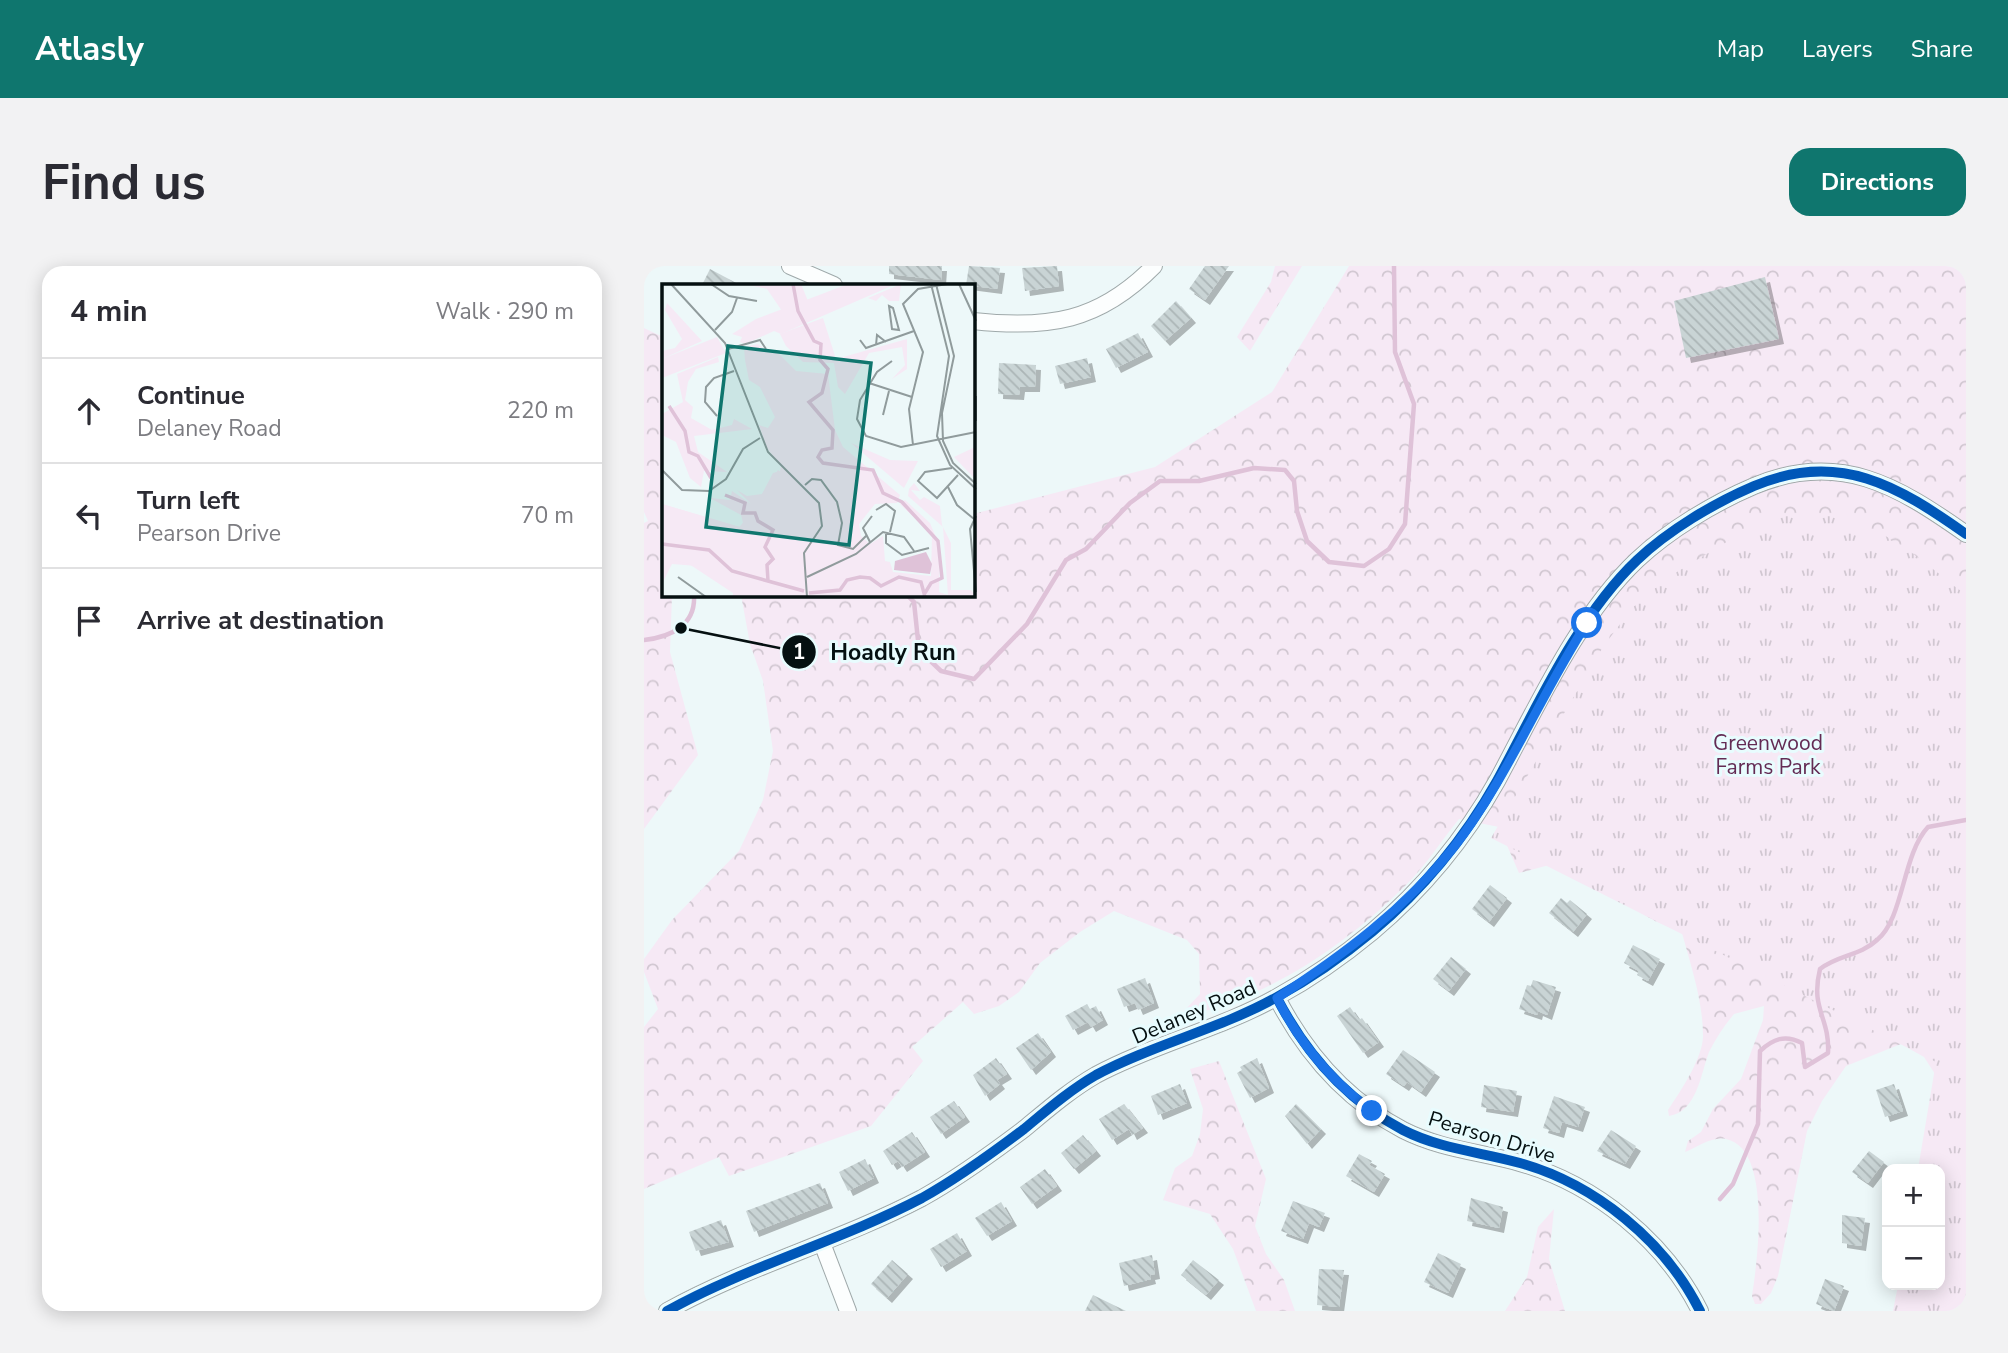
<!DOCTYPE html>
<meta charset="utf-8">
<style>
:root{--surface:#fff;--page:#f2f2f3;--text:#2b2b33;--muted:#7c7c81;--line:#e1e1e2;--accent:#0f766e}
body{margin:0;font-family:"Nunito Sans",sans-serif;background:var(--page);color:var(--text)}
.controls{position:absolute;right:21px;bottom:21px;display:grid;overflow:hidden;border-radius:14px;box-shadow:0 4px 18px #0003}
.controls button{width:63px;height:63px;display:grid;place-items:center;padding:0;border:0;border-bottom:2px solid var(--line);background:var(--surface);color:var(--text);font:35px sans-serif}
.stop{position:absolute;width:21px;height:21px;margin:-16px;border:5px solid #1a73e8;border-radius:50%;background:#fff}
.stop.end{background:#1a73e8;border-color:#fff;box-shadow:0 2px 7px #0008}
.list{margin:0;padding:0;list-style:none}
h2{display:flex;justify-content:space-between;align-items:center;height:91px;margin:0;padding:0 28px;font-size:30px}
h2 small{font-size:23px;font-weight:400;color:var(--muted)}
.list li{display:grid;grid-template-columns:46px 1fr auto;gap:21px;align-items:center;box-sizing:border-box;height:105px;padding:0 28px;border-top:2px solid var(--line)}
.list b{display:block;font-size:26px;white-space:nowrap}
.list p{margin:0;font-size:23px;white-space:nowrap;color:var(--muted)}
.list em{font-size:23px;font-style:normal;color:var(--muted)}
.icon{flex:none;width:38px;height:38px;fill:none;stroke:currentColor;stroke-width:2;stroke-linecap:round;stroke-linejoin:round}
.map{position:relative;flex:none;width:1322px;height:1045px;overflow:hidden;border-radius:21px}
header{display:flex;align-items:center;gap:42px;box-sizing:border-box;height:98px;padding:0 35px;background:var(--accent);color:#fff}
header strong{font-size:33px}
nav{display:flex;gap:38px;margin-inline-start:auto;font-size:24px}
.intro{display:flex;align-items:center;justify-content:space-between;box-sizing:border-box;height:168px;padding:0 42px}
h1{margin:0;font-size:49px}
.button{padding:18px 32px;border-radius:21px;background:var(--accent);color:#fff;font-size:24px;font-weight:700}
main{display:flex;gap:42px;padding:0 42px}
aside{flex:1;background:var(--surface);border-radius:21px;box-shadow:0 4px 18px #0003}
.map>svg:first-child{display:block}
.forest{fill:url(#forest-crowns)}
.park{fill:url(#park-tufts)}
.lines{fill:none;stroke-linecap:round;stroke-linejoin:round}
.stream{stroke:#dfc2d8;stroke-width:4.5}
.building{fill:url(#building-back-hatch);filter:url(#shadow)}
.minor-casing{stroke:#9fa9aa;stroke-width:18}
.minor{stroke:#fcfefe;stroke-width:16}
.cycleway-casing{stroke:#e8fcfe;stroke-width:15}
.cycleway{stroke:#0057b8;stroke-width:10}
.route{stroke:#1a73e8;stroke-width:9}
.labels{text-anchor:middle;stroke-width:6;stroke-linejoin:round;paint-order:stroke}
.park-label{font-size:21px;fill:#632b54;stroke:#e8fcfe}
.street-label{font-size:21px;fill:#051011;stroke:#e8fcfe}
.inset-river{fill:none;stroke:#dfc2d8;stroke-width:3.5}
.inset-road{fill:none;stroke:#909b9c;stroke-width:2}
.view{fill:#0f766e;fill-opacity:0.15;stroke:#0f766e;stroke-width:3.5}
.inset-edge{fill:none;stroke:#051011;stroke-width:3.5}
.leader{fill:none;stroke:#051011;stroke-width:2.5}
.callout-dot{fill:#051011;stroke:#e8fcfe;stroke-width:2.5}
.mark-label{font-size:21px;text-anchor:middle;font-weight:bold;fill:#fff}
.callout-label{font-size:23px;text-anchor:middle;font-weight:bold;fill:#051011;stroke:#e8fcfe;stroke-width:6;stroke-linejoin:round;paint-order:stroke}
</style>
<header>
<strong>Atlasly</strong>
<nav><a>Map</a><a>Layers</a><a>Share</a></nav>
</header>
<div class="intro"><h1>Find us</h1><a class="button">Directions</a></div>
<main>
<aside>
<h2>4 min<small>Walk · 290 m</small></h2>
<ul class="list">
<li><svg class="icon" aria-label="ahead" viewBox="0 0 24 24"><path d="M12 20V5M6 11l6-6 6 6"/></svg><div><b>Continue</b><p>Delaney Road</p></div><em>220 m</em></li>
<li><svg class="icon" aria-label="left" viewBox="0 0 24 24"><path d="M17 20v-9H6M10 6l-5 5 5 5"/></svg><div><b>Turn left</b><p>Pearson Drive</p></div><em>70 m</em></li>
<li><svg class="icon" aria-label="arrive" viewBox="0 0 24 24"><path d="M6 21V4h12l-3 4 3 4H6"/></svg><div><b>Arrive at destination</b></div></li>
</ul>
</aside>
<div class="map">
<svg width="1322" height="1045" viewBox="0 0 1322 1045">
<defs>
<pattern id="forest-crowns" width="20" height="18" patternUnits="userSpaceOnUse" patternTransform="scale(1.75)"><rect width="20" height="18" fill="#f6e9f5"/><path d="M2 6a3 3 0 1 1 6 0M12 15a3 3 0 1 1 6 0" fill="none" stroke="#d1c7d1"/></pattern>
<pattern id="park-tufts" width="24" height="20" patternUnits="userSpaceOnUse" patternTransform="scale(1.75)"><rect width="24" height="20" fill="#f6e9f5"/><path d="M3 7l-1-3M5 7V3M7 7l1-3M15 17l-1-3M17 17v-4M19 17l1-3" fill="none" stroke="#d1c7d1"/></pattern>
<pattern id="building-back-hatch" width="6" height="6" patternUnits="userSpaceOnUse" patternTransform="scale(1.75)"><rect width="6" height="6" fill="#c9d4d5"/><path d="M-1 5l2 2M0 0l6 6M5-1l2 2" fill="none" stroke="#abb5b6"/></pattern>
<filter id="shadow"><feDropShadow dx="5" dy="5" stdDeviation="0" flood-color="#0004"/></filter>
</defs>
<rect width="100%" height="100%" fill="#edf8f9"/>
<path class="forest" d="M631,0H658L606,85L593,71L627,16Z
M705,0H1322V1045L1296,1019L1291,808L1280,791L1257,778L1202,800L1178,835L1163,865L1134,1010L1127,1027L1117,1038H1111L1108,1030C1113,997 1129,883 1082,873C1068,870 1054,881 1041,886L1044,875L1057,866L1069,843L1097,813L1119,754L1120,740L1090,748C1080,760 1072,772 1065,786C1057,807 1053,846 1025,850L1024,844C1036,826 1059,792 1059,770C1059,735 1047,700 1038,667L1011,655L909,598L875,607L855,561L815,553C797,575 781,601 761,620C699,681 628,729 543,750L538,747L556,728L555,688L543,674L470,645L436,666L396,697L375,726L355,740L330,748L319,736L268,781L279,795L227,860L85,910L75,891L0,923V761L14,743L0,706V693L28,654L95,585L119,534L129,485L119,415L106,378L97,329H329V248L511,201L628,126Z
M0,62L19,71V329H28L26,386L54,489L0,563V257L4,255L0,246Z
M575,795L622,913L611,960L622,988L640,1014L651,1045H612L589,983L566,948L519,934L531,902L548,890L556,868L559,843L546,803Z
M910,943L905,993L921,1045H861L883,1011L894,961Z"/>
<path class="park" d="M1167,247C1235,253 1270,289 1322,329V1045H1249L1254,1019H1296V903H1274L1292,796L847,572L959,381L988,342L1023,312L1104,263L1135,251Z"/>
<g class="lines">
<path class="stream" d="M263,329L270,336L275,384L297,405L330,413L383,358L422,294L442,283L486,237L516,215H555L610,202L641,204L650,215L653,245L663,275L685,296L720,300L745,283L761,258L770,138L751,86L750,0
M0,374C27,371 52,359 50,329
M1076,933L1089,918L1114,858L1116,785C1129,773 1141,768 1158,777L1161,801L1184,787C1186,751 1166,744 1176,703C1193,689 1216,690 1233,674C1260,652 1258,589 1284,561L1322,554"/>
</g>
<path class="building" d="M245,0H298L297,14L245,8Z
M325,0L356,2L353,23L322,19Z
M413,0L415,20L381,25L378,2Z
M561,0H585L561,34L545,23Z
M66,3L96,19H58Z
M1121,11L1135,73L1042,92L1030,35Z
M532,35L547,52L521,75L507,60Z
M494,67L504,86L472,102L462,83Z
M443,92L447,111L416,118L411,100Z
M355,97L392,99L391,121H376L375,129L354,128Z
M846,619L863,632L845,656L828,643Z
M917,632L923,637L926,634L943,648L929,666L905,647Z
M989,679L1016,693L1004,715L993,709L995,705L980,697Z
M807,691L822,703L805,725L789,713Z
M501,712L510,737L494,744L491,737L480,741L473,723Z
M889,714L912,721L903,749L894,745L893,749L875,743L883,719L887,720Z
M443,738L446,743L452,740L459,754L447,761L444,756L429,764L421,750Z
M706,741L715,754L718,752L735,776L719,787L693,750Z
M394,767L407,786L387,804L372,782Z
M759,784L791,806L777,826L763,816L760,820L742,808Z
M352,792L363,808L353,814L356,818L341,830L329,809Z
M613,792L625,822L606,832L593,807L598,804L596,801Z
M536,818L543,837L514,849L507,830Z
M1250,818L1259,845L1241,851L1232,824Z
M840,819L873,825L869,846L837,841Z
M910,830L941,841L934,861L918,856L915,867L899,862Z
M310,835L321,851L297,868L286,851Z
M480,838L499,862L488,869L485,863L468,874L455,853Z
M652,838L677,863L663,878L641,850Z
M967,864L992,880L981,898L953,885Z
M268,866L281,886L258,901L254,895L248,899L239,885Z
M439,869L452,885L430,903L417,887Z
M1225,885L1240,896L1224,917L1208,906Z
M715,888L728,895L725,899L741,908L730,926L702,910Z
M221,893L230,912L204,925L195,906Z
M401,903L413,920L388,938L376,921Z
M176,917L184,937L110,966L102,945Z
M827,932L859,941L855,962L823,955Z
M649,935L681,947L675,961L665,957L659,973L637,965Z
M357,936L368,955L343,970L331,952Z
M1198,949L1221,952L1217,980L1198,977Z
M77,954L85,976L52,985L45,966Z
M313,967L323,985L297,1001L286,983Z
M794,987L817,998L804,1027L780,1016Z
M508,989L511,1008L506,1009L507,1013L480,1020L475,997Z
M248,994L264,1008L243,1032L227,1018Z
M549,994L575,1014L562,1029L537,1009Z
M675,1003L700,1004L695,1041L673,1039Z
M1181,1013L1200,1020L1190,1045L1172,1038Z
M449,1029L482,1045H441Z"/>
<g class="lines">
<g class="minor-casing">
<path id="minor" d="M146,0L190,19
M329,55C404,63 455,56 510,0
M633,732C662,788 702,834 759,864C796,883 837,886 876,897C951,918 1021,975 1056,1045
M178,977L204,1045
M23,1045C104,1000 196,975 278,932C314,912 347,888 380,863C403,844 426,824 452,809C510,778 576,763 633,731C666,713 699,690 728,666C778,624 821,572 853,515C892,443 933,351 993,294C1025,264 1070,237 1110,220C1195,184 1254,220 1322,268"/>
</g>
<use href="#minor" class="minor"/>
<g class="cycleway-casing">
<path id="cycleway" d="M633,732C662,788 702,834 759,864C796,883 837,886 876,897C951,918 1021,975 1056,1045
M23,1045C104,1000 196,975 278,932C314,912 347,888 380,863C403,844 426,824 452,809C510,778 576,763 633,731C666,713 699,690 728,666C778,624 821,572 853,515C892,443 933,351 993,294C1025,264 1070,237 1110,220C1195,184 1254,220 1322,268"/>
</g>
<use href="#cycleway" class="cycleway"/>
</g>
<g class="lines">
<path class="route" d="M728,845C686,814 656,778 633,732C699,689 760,644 810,581C863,513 896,430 943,357"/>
</g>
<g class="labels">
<g class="park-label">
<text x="1124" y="484">Greenwood<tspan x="1124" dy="24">Farms Park</tspan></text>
</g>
<g class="street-label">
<text transform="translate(550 746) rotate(-23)" y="7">Delaney Road</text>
<text transform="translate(848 871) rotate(17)" y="7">Pearson Drive</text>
</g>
</g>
<g transform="translate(18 18)">
<rect width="313" height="313" fill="#edf8f9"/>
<path d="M186,0H234L119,50L112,47L83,60L78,58L80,53L70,50L94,35ZM55,53L64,69L0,94V75Z" fill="#f6e9f5"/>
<path d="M83,0H139L146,17L120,27L105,5ZM239,0L237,17H227L220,11L214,17L206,14ZM5,19L40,57L0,75V67L13,64L20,55L3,26ZM161,34L174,75L245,55V85L230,95L243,81L240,63L207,69L183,110L176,103L172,79L141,78L124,62L118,50ZM96,60L107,69L114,67L134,87L166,90L173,146L181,163L238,211L235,219L213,220L197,240L199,252L208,260L221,252L223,277L228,278L231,288L269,292L270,251L238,220L243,216L268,239L278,263L277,308L286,311L281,243L246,212L247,205L252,199L258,207L249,206L258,216L262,213L278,222L280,241L289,259V306H309L314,313H71V307L35,282L10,280L0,300V220L77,243L81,239L79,231L48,214L68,216L70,207L89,220L75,206L85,212L100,210L111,189L118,187L119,182L105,164L97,141L106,144L113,133L98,103L87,96L83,76L82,63ZM56,73L57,78L34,85L26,98L23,116L31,123L29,134L50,146L70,141L72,135L90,145L32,152L36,168L65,188L42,187L39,203L28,194L14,158L0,151V130L21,118L15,90ZM189,159L228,176L256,177L242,204ZM313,163V195L292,173Z" fill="#f6e9f5"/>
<path d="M116,186L143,207L156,231L136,268L143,313H77L27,280L4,274L0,280V220L78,243Z" fill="#f6e9f5"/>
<path d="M264,268L270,280L268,290L232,286L233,277Z" fill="#dfc2d8"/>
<path class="inset-river" d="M131,0L136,27L152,57L159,60L158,76L166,85L160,109L147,118L171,146L170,164L160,166L156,173L161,179L211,186L221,209L240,218L276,257L280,294L269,299L263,309M7,122L23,147L27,168L36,172L49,194M63,211L83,219L81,229H93L96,237L111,246L103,263L111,275L105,281L106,297M0,260L47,266L70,287L142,307M147,309L178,306L185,296L198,293L208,294L219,302L237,293L259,298L263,313"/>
<path class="inset-road" d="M9,0L63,59L106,168L157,219L160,242L142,269L145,313M49,0L67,12L95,17M269,0L287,72L275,152L288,181L314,205M274,0L292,72L280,129L281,157L291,179L314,200M297,0L314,37M227,22L231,24L237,46L230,45ZM53,46L70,28L75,14M198,56L204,64L252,47M214,61L215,51L224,58M66,65L98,56L104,65M230,77L215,88L198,116L195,135L204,152L239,163L314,148M207,99L250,113M314,112V137M221,131L227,107M55,132L43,118L44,103L52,94L72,87M251,161L247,125L261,68L241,20L256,5L285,0M290,184L263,188L256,197L275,214L296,191M0,186L20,206L47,207L64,195L81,165L98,154M143,201L150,195L159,196L175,218L180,239L176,261L191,265L204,252M286,203L295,221L312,235M214,226L224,220L233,227L228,248M314,232L308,245L314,308M224,248V259L240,271L267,264M208,258L201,244L210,232M16,293L44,313M145,293L194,270L221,248L242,253L252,267"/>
<path class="view" d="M66,62L209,79L187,261L44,243Z"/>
<rect width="313" height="313" class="inset-edge"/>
</g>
<path class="leader" d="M37 362L155 386"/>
<g class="callout-dot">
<circle cx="37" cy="362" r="7"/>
<circle cx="155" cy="386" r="18"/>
</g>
<g class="mark-label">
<text x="155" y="393">1</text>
</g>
<g class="callout-label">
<text x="249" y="394">Hoadly Run</text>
</g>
</svg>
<div class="controls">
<button>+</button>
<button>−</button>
</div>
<div class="stop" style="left:943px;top:357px"></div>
<div class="stop end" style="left:728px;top:845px"></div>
</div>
</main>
